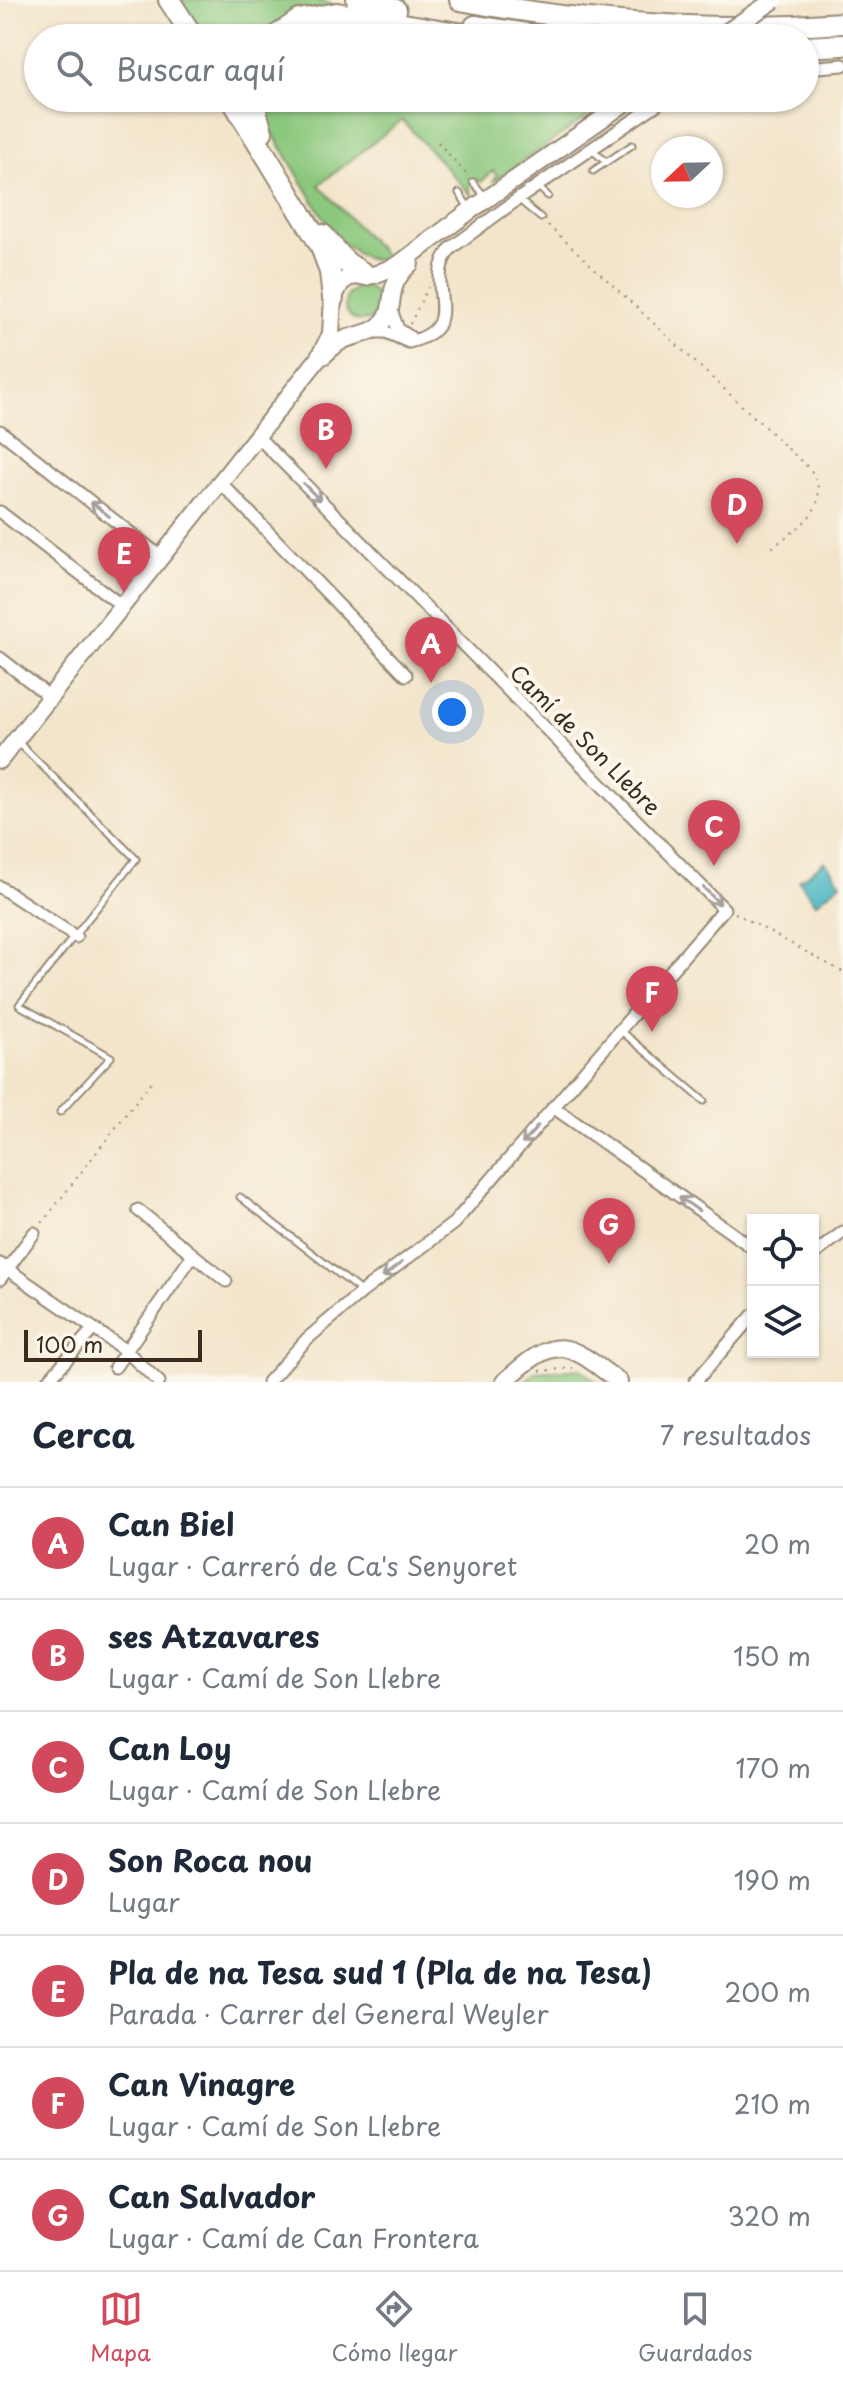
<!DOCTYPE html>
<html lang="es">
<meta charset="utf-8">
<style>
:root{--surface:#fff;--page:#f2f2f3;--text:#1f2937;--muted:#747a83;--line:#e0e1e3;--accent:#d1495b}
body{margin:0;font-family:"Playpen Sans",sans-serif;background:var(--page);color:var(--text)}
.controls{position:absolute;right:24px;bottom:24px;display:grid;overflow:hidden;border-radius:0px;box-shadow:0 2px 6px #0004}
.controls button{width:72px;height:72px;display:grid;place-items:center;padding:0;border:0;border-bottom:2px solid var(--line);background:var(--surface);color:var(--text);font:40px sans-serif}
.compass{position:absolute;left:651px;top:136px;width:72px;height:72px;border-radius:50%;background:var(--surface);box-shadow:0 2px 6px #0004;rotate:248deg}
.scale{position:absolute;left:24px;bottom:20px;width:178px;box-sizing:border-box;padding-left:8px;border:4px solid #3b2a1e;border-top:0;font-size:22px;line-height:28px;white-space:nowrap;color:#3b2a1e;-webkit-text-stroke:6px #fbf7ec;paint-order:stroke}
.you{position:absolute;left:452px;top:712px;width:28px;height:28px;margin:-20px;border:6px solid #fff;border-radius:50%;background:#1a73e8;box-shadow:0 0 0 12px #1a73e833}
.badge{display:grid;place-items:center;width:52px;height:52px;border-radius:50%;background:var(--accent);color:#fff;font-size:26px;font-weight:700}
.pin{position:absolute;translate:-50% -66px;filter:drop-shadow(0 2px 4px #0008)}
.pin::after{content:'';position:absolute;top:42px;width:28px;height:24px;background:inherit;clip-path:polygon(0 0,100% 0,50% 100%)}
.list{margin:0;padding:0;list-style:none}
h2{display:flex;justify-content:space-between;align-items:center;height:104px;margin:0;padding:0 32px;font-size:34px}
h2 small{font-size:26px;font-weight:400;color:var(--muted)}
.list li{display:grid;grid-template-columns:52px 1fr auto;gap:24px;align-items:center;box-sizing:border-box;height:112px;padding:0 32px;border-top:2px solid var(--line)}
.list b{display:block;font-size:30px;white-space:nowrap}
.list p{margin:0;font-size:26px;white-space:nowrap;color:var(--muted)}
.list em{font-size:26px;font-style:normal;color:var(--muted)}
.icon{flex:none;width:44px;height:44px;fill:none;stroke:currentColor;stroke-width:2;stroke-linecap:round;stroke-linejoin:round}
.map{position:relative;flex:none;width:843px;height:1382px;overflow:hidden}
.search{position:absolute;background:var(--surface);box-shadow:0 2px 6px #0004;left:24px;right:24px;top:24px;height:88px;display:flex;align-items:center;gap:20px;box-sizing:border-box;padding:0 28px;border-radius:44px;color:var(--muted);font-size:30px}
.sheet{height:888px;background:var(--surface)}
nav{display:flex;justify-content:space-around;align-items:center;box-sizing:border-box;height:112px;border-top:2px solid var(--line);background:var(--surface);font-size:22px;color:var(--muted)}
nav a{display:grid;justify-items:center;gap:4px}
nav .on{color:var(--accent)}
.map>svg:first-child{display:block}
.green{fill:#8bc87d;stroke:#63794e;stroke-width:2}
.water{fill:#46b5c0;stroke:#40706f;stroke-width:2}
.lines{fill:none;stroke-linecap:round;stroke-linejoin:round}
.lane-casing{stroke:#978874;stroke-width:9}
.street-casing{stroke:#978874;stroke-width:15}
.secondary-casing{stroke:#978874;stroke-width:20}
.highway-casing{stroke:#978874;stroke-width:24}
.path{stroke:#978874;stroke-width:2;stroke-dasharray:2 6;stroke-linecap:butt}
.lane{stroke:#fff;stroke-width:5}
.street{stroke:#fff;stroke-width:11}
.secondary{stroke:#fff;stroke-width:16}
.highway{stroke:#fff;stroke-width:20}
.secondary-bridge-casing{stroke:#978874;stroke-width:20;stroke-linecap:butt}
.secondary-bridge{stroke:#fff;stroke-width:16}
.oneway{stroke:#a79f9a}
.labels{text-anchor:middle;stroke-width:8;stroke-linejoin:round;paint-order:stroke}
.street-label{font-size:22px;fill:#3b2a1e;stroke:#fbf7ec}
</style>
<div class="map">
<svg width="843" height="1382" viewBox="0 0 843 1382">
<rect width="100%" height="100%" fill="#fbf7ec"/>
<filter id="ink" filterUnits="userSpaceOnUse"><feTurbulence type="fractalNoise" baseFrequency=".0125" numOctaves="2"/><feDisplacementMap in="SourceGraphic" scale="16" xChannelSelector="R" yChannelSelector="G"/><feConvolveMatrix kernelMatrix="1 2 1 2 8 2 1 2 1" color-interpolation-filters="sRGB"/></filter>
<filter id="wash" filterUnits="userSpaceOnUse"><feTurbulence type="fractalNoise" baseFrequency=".006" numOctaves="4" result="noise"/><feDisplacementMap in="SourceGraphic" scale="32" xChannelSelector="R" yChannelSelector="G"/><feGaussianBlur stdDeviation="1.8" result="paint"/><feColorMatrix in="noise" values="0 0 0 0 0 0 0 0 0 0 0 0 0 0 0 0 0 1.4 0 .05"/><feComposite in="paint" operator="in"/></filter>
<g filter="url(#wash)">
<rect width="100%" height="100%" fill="#f3e5cb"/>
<path class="green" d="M178,0H316L340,7L264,38H201Z
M329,20L445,38H285L295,31Z
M262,98H614L493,182L497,175L493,171L481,182L477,179L469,185L472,196L402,120L319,185L387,258C370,263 360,257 347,245L342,248L269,127Z
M345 304a17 17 0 1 1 34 0a17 17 0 1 1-34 0Z
M580,1369L597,1382H524L535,1372Z"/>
<path class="water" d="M825,861L841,883L816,903L799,881Z"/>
</g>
<g filter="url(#ink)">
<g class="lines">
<g class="lane-casing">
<path id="lane" d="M592,150L606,162
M593,171L632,145
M473,182L486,198
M537,186L548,196
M459,193L470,209
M518,199L541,218
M17,741L136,859L19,1005L111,1057L60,1112
M620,1030L704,1101
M240,1197L362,1292"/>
</g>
<g class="street-casing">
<path id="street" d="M805,68L843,65
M390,307L398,329L410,337
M371,332H386L409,342C471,327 420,285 451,248L518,199L666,98
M0,431L161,557
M257,436L724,909L454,1223L362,1292L307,1339L268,1382
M222,484L406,675
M0,512L122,606
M0,658L50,697
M0,887L76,937
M553,1107L753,1248
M138,1210L226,1281
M813,1255L843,1232
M0,1264L126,1351L159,1382
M0,1279L34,1233
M115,1367L193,1255
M47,1382L93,1329
M695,1382L753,1315"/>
</g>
<g class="secondary-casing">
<path id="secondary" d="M323,356C330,350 335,344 343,340C357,334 374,334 384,321C398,304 383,288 410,264
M0,760L318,359L331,334L333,298L341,283L349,277L374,275L398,265L471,210L632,98
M504,1382C557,1333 566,1341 619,1382"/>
</g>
<g class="highway-casing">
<path id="highway" d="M169,0L194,38
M357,0L396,10
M460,0C587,24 714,33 843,23
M475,26L553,38
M273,38L299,20L337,13L488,38
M805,47L843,45
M231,98L321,246L330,272L333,298
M252,98L262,132
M323,235L347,263L366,275"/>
</g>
<path class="path" d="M676,105L685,98
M438,142L467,175
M548,225L810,469C835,508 799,526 772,548
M410,324L428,287
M735,913L843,972
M42,1223L154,1078
M540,1371L573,1368"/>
<use href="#lane" class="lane"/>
<use href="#street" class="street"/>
<use href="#secondary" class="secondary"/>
<use href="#highway" class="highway"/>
<g class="secondary-bridge-casing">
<path id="secondary-bridge" d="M718,38L774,0"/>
</g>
<use href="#secondary-bridge" class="secondary-bridge"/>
</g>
<defs><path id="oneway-shaft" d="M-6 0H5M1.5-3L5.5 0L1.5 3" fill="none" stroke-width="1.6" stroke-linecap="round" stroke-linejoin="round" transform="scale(2)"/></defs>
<g class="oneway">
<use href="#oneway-shaft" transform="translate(312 492) rotate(45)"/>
<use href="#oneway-shaft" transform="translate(100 509) rotate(-142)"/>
<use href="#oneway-shaft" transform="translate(712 896) rotate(45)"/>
<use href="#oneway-shaft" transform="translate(530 1135) rotate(131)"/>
<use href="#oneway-shaft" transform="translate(689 1204) rotate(-146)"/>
<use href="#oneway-shaft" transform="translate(392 1270) rotate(143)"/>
</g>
</g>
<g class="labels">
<g class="street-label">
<text transform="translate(585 740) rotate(45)" y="8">Camí de Son Llebre</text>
</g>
</g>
</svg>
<div class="controls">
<button><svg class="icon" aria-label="locate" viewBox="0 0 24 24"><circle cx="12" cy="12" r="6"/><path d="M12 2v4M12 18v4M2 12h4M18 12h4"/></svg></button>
<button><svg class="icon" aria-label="layers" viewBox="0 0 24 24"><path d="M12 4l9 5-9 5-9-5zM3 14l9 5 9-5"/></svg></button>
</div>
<svg class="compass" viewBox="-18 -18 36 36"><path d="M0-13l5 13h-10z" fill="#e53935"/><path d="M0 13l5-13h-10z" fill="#747a83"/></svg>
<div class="scale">100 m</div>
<div class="you"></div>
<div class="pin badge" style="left:431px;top:683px">A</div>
<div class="pin badge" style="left:326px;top:469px">B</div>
<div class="pin badge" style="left:714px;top:866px">C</div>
<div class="pin badge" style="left:737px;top:544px">D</div>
<div class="pin badge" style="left:124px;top:593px">E</div>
<div class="pin badge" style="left:652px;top:1032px">F</div>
<div class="pin badge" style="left:609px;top:1264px">G</div>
<div class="search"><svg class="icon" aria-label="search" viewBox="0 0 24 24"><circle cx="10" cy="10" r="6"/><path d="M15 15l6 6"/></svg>Buscar aquí</div>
</div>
<section class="sheet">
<h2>Cerca<small>7 resultados</small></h2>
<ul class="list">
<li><span class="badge">A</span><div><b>Can Biel</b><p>Lugar · Carreró de Ca's Senyoret</p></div><em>20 m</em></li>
<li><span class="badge">B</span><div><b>ses Atzavares</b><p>Lugar · Camí de Son Llebre</p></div><em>150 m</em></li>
<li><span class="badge">C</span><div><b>Can Loy</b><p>Lugar · Camí de Son Llebre</p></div><em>170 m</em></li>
<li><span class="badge">D</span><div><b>Son Roca nou</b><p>Lugar</p></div><em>190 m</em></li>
<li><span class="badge">E</span><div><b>Pla de na Tesa sud 1 (Pla de na Tesa)</b><p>Parada · Carrer del General Weyler</p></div><em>200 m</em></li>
<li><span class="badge">F</span><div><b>Can Vinagre</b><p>Lugar · Camí de Son Llebre</p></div><em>210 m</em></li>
<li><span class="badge">G</span><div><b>Can Salvador</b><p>Lugar · Camí de Can Frontera</p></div><em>320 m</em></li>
</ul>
</section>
<nav>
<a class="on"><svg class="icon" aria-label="map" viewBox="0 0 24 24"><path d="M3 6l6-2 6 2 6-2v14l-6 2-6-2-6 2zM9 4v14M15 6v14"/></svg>Mapa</a>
<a><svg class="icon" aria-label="directions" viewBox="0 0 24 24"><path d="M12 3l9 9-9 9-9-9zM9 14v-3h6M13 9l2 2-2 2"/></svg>Cómo llegar</a>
<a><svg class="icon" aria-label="saved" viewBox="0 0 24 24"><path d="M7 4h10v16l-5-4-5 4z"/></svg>Guardados</a>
</nav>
